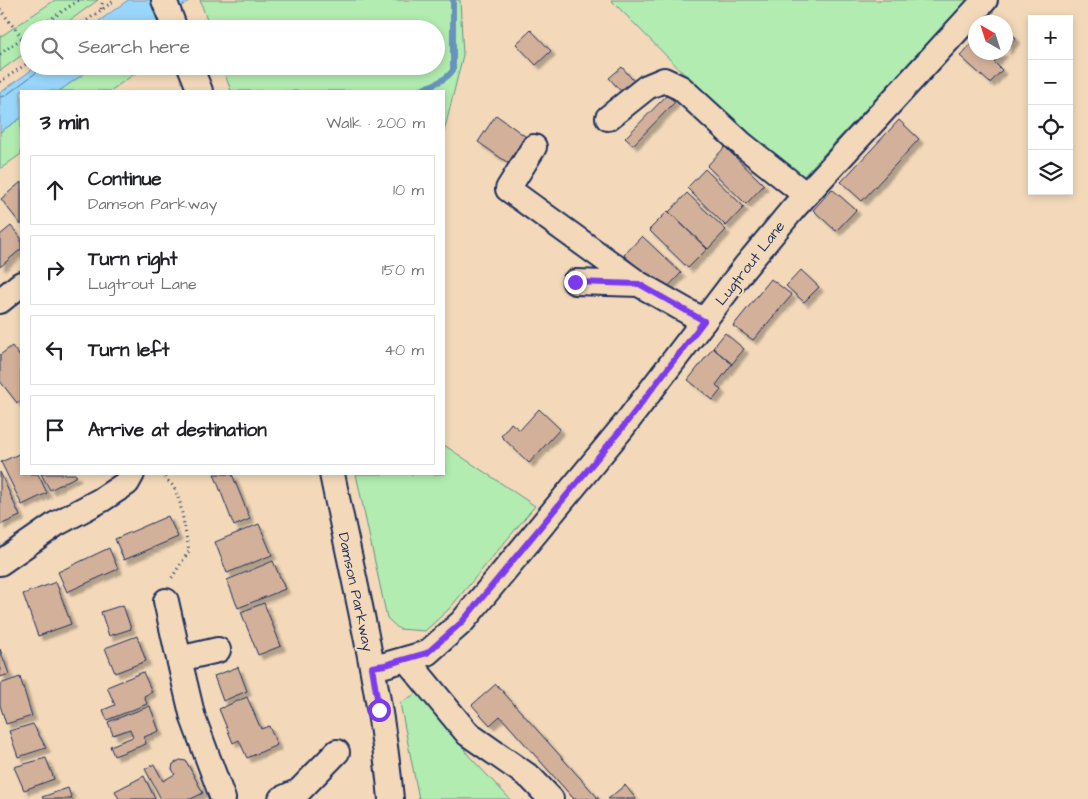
<!DOCTYPE html>
<meta charset="utf-8">
<style>
:root{--surface:#fff;--page:#f6f6f6;--text:#202124;--muted:#757577;--line:#e0e0e0}
body{margin:0;font-family:"Architects Daughter",sans-serif;background:var(--page);color:var(--text)}
.controls{position:absolute;right:15px;top:15px;display:grid;overflow:hidden;border-radius:0px;box-shadow:0 2px 8px #0003}
.controls button{width:45px;height:45px;display:grid;place-items:center;padding:0;border:0;border-bottom:1px solid var(--line);background:var(--surface);color:var(--text);font:25px sans-serif}
.compass{position:absolute;left:968px;top:15px;width:45px;height:45px;border-radius:50%;background:var(--surface);box-shadow:0 2px 8px #0003;rotate:321deg}
.stop{position:absolute;width:15px;height:15px;margin:-11px;border:4px solid #7c3aed;border-radius:50%;background:#fff}
.stop.end{background:#7c3aed;border-color:#fff;box-shadow:0 1px 5px #0008}
.list{margin:0;padding:0;list-style:none}
h2{display:flex;justify-content:space-between;align-items:center;height:65px;margin:0;padding:0 20px;font-size:21px}
h2 small{font-size:16px;font-weight:400;color:var(--muted)}
.list li{display:grid;grid-template-columns:32px 1fr auto;gap:15px;align-items:center;box-sizing:border-box;height:70px;margin:0 10px 10px;padding:0 10px;border:1px solid var(--line);border-radius:0px}
.list b{display:block;font-size:19px;white-space:nowrap}
.list p{margin:0;font-size:16px;white-space:nowrap;color:var(--muted)}
.list em{font-size:16px;font-style:normal;color:var(--muted)}
.icon{flex:none;width:28px;height:28px;fill:none;stroke:currentColor;stroke-width:2;stroke-linecap:round;stroke-linejoin:round}
.map{position:relative;flex:none;width:1088px;height:799px;overflow:hidden}
.search{position:absolute;background:var(--surface);box-shadow:0 2px 8px #0003;left:20px;top:20px;width:425px;height:55px;display:flex;align-items:center;gap:12px;box-sizing:border-box;padding:0 18px;border-radius:28px;color:var(--muted);font-size:19px}
.panel{position:absolute;background:var(--surface);box-shadow:0 2px 8px #0003;left:20px;top:90px;width:425px;height:385px;border-radius:0px}
.map>svg:first-child{display:block}
.green{fill:#b2ecb0;stroke:#668e87}
.water{fill:#99d6fa;stroke:#6793bc}
.lines{fill:none;stroke-linecap:round;stroke-linejoin:round}
.shore{stroke:#4d729c;stroke-width:1}
.stream{stroke:#6793bc;stroke-width:6}
.building{fill:#d3b09a;stroke:#1b2f5e;filter:url(#shadow)}
.minor-casing{stroke:#1b2f5e;stroke-width:28}
.path{stroke:#1b2f5e;stroke-width:3;stroke-dasharray:1 4;stroke-linecap:butt}
.minor{stroke:#f3d9ba;stroke-width:24}
.route{stroke:#7c3aed;stroke-width:6}
.labels{text-anchor:middle;stroke-width:4;stroke-linejoin:round;paint-order:stroke}
.street-label{font-size:15px;fill:#1b2f5e;stroke:#f3d9ba}
</style>
<div class="map">
<svg width="1088" height="799" viewBox="0 0 1088 799">
<defs>
<filter id="shadow"><feDropShadow dx="4.5" dy="4.5" stdDeviation="1" flood-color="#0004"/></filter>
</defs>
<rect width="100%" height="100%" fill="#f3d9ba"/>
<filter id="ink" filterUnits="userSpaceOnUse"><feTurbulence type="fractalNoise" baseFrequency=".02" numOctaves="2"/><feDisplacementMap in="SourceGraphic" scale="10" xChannelSelector="R" yChannelSelector="G"/><feConvolveMatrix kernelMatrix="1 2 1 2 8 2 1 2 1" color-interpolation-filters="sRGB"/></filter>
<g filter="url(#ink)">
<path class="green" d="M55,0H98L58,29H29V50L0,71V37Z
M200,0H460L463,55L444,132V91H231L222,66H436V29H210Z
M611,0H967L800,180L724,114Z
M95,66H146L110,91H59Z
M21,118V154L0,169V132Z
M444,445L535,506L449,609L425,631L399,629L387,618L356,474H444Z
M424,689L469,756L510,799H419L400,703Z"/>
<path class="water" d="M128,0H190L149,29H88Z
M37,66H95L59,91H21V118L0,132V93Z"/>
<g class="lines">
<path class="shore" d="M0,97L5,96L37,72L39,66"/>
<path class="stream" d="M418,91C429,86 446,81 453,70V0"/>
</g>
<path class="building" d="M1006,29L1016,38L1006,50Z
M531,30L551,51L536,65L516,44Z
M976,39V52H1003L994,62L1002,70L990,83L960,56Z
M622,67L637,85L626,97L609,78Z
M667,95L675,102L633,145L625,138Z
M496,115L529,139L511,165L478,142Z
M899,120L919,139L862,201L841,182Z
M725,147L764,185L746,204L707,166Z
M705,169L744,207L726,226L687,188Z
M21,182V225L1,199Z
M832,189L856,210L836,231L813,210Z
M687,193L726,230L708,249L669,212Z
M668,211L707,249L688,268L649,230Z
M11,226L21,238V249L0,267V235Z
M642,236L681,273L663,292L624,255Z
M801,270L819,287L804,302L786,286Z
M771,279L792,295L753,340L733,326Z
M725,333L744,349L732,364L713,348Z
M12,346L21,358V400L17,403L0,381V355Z
M713,348L732,364L716,385L721,390L713,400L688,380Z
M539,409L560,429L529,463L501,436L511,423L520,430Z
M21,453V474H38L47,493L22,505L1,462Z
M0,472L20,516L0,525Z
M41,474H75L77,476L50,490Z
M214,474H232L250,519L234,526Z
M168,516L178,537L124,560L115,539Z
M259,524L272,555L227,573L215,542Z
M109,548L118,569L67,592L58,572Z
M273,561L285,589L238,608L227,580Z
M56,582L71,624L38,636L23,594Z
M264,603L281,646L258,655L241,612Z
M123,605L131,629L109,636L101,612Z
M137,636L146,661L115,673L105,648Z
M0,649L9,674L0,677Z
M238,667L247,691L223,701L214,676Z
M143,672L152,692L144,696L147,704L107,720L103,710L115,705L107,687Z
M20,677L32,716L6,724L0,705V684Z
M496,684L598,798V799H574L500,716L490,725L472,705Z
M247,697L261,729L269,726L277,745L247,758L239,740L233,743L219,709Z
M150,706L159,731L144,737L146,744L114,756L110,746L133,737L130,729L113,735L108,722Z
M33,724L46,748L18,757L9,731Z
M46,758L54,779L24,790L14,767Z
M180,760L186,761L203,793L191,799H161L145,769L154,764L163,781L175,774L172,769L173,764Z
M144,776L155,799H119L115,791Z
M625,785L636,799H608Z
M68,788L72,799H43L42,797Z"/>
<g class="lines">
<g class="minor-casing">
<path id="minor" d="M164,0L175,29
M190,66L200,91
M608,118L647,87L664,80L681,88L743,145L806,195
M534,147L508,189L639,284
M575,282L639,284L704,321
M0,301L21,284
M332,474C354,581 381,689 391,799
M0,563L56,524L101,500L127,483L132,474
M166,601L179,659
M218,650L179,659L193,718L223,799
M406,659L468,734L531,778L551,799
M372,667L385,665L427,653L462,622L623,427L745,267L793,209L985,0
M281,799L299,791L337,752"/>
</g>
<path class="path" d="M0,9L22,38
M101,9L103,0
M36,29L79,0
M75,29L115,0
M0,54L29,33
M0,82L29,62
M161,474L174,487L180,503L189,551L171,579"/>
<use href="#minor" class="minor"/>
</g>
</g>
<g class="lines" filter="url(#ink)">
<path class="route" d="M379,710L372,667L385,665L427,653L462,622L623,427L704,321L639,284L575,282"/>
</g>
<g class="labels">
<g class="street-label">
<text transform="translate(750 263) rotate(-52)" y="5">Lugtrout Lane</text>
<text transform="translate(356 592) rotate(78)" y="5">Damson Parkway</text>
</g>
</g>
</svg>
<div class="controls">
<button>+</button>
<button>−</button>
<button><svg class="icon" aria-label="locate" viewBox="0 0 24 24"><circle cx="12" cy="12" r="6"/><path d="M12 2v4M12 18v4M2 12h4M18 12h4"/></svg></button>
<button><svg class="icon" aria-label="layers" viewBox="0 0 24 24"><path d="M12 4l9 5-9 5-9-5zM3 14l9 5 9-5"/></svg></button>
</div>
<svg class="compass" viewBox="-18 -18 36 36"><path d="M0-13l5 13h-10z" fill="#e53935"/><path d="M0 13l5-13h-10z" fill="#757577"/></svg>
<div class="stop" style="left:379px;top:710px"></div>
<div class="stop end" style="left:575px;top:282px"></div>
<div class="search"><svg class="icon" aria-label="search" viewBox="0 0 24 24"><circle cx="10" cy="10" r="6"/><path d="M15 15l6 6"/></svg>Search here</div>
<section class="panel">
<h2>3 min<small>Walk · 200 m</small></h2>
<ul class="list">
<li><svg class="icon" aria-label="ahead" viewBox="0 0 24 24"><path d="M12 20V5M6 11l6-6 6 6"/></svg><div><b>Continue</b><p>Damson Parkway</p></div><em>10 m</em></li>
<li><svg class="icon" aria-label="right" viewBox="0 0 24 24"><path d="M7 20v-9h11M14 6l5 5-5 5"/></svg><div><b>Turn right</b><p>Lugtrout Lane</p></div><em>150 m</em></li>
<li><svg class="icon" aria-label="left" viewBox="0 0 24 24"><path d="M17 20v-9H6M10 6l-5 5 5 5"/></svg><div><b>Turn left</b></div><em>40 m</em></li>
<li><svg class="icon" aria-label="arrive" viewBox="0 0 24 24"><path d="M6 21V4h12l-3 4 3 4H6"/></svg><div><b>Arrive at destination</b></div></li>
</ul>
</section>
</div>
